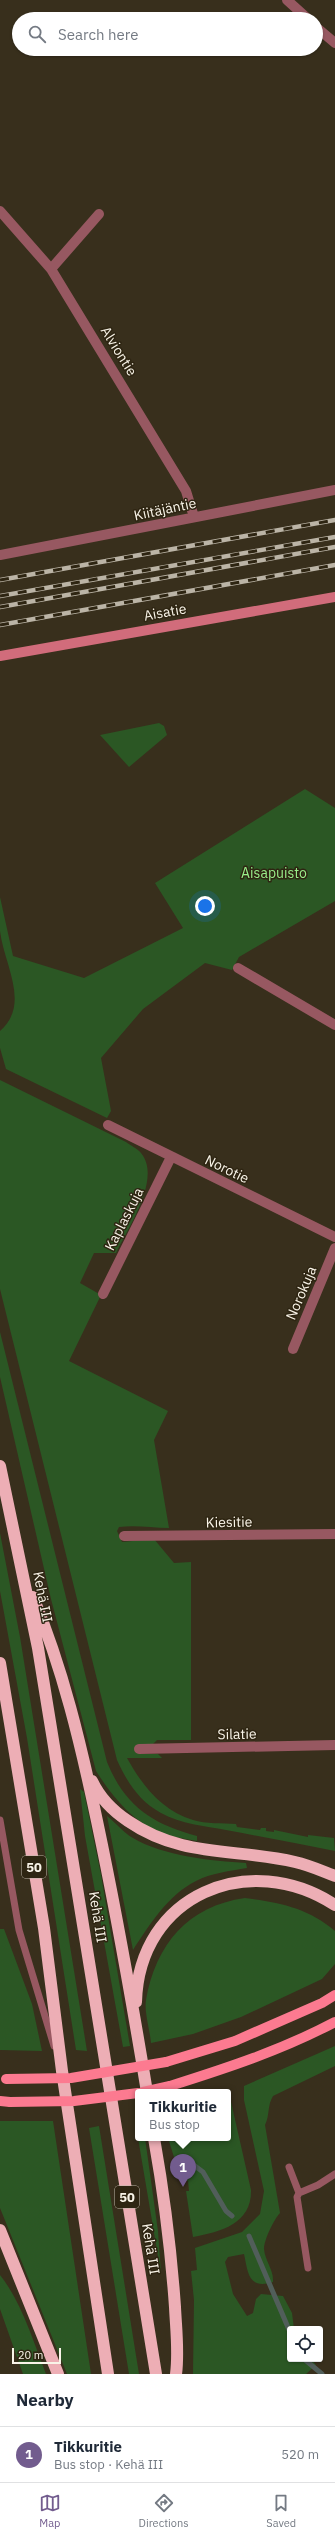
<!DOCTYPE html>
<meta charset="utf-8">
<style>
:root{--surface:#fff;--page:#f2f2f3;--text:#1f2937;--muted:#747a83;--line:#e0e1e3;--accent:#725c8e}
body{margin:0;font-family:"IBM Plex Sans",sans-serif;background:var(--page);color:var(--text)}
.controls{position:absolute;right:12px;bottom:12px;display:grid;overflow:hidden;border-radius:4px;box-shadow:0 1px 3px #0004}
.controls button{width:36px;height:36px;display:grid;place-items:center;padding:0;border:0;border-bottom:1px solid var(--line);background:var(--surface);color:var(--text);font:20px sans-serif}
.scale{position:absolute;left:12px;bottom:10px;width:49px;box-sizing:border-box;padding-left:4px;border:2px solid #f9f4e8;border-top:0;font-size:11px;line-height:14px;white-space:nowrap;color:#f9f4e8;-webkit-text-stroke:3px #2e2512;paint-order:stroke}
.you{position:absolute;left:205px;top:906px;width:14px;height:14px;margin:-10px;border:3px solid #fff;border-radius:50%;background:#1a73e8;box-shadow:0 0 0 6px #1a73e833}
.badge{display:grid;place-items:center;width:26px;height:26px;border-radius:50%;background:var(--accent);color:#fff;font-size:13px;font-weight:700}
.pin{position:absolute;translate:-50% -33px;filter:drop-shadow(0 1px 2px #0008)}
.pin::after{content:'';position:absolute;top:21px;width:14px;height:12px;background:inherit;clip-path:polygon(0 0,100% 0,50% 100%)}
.popup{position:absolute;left:135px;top:2089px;width:96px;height:52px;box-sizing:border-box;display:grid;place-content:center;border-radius:4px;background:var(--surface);filter:drop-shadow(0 1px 3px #0005);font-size:13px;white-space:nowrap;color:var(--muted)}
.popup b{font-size:15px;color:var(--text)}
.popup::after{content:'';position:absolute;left:50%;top:100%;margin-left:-8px;border:8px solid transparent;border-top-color:var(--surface)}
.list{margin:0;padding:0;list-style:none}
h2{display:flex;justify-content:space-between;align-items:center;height:52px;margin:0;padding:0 16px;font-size:17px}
h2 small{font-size:13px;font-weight:400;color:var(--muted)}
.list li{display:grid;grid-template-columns:26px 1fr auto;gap:12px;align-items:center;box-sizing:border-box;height:56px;padding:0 16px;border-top:1px solid var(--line)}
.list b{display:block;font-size:15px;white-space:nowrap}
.list p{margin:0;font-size:13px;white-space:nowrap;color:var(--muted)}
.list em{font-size:13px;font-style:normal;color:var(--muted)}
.icon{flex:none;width:22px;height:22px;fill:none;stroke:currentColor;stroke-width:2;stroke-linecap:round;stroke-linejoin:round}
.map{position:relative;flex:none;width:335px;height:2374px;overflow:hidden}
.search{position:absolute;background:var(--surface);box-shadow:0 1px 3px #0004;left:12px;right:12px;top:12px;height:44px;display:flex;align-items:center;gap:10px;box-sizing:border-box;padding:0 14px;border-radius:22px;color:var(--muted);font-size:15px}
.sheet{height:108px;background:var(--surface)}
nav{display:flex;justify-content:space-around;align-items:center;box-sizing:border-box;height:56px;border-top:1px solid var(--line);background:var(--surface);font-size:11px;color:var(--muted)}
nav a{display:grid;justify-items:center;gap:2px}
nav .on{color:var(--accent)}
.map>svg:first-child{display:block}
.green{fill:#2b5724}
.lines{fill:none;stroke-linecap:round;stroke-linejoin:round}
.stream{stroke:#515e5a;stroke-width:5}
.lane{stroke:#975861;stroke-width:7}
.street{stroke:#975861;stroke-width:10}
.secondary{stroke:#d16c7b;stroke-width:10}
.primary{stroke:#fc7a90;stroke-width:10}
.highway{stroke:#edaeb5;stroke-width:12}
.rail-casing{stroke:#bbb4a6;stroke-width:4.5}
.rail{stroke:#2e2512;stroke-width:3;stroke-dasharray:9;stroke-linecap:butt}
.primary-bridge{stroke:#fc7a90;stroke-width:10}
.labels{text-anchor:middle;stroke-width:3;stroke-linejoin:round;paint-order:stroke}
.shield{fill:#2e2512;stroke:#bcb6a8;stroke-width:1}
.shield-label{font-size:13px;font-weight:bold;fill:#f9f4e8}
.street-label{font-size:14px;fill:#f9f4e8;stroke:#2e2512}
.park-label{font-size:14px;fill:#9af08b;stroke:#2e2512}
</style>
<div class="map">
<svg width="335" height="2374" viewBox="0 0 335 2374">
<rect width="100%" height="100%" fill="#382f1c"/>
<path class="green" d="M159,723L164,726L167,735L129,767L100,735Z
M305,789L335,808V901L239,957L232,970L205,963L143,1009L101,1058L111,1111L107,1118L6,1069L0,1048V1031C31,1004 4,965 0,931C0,920 0,908 0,897L13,956L84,978L183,928L155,883Z
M0,1080L126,1142C130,1145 138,1149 141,1153C162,1178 128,1228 116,1253H94L80,1283L101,1295L69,1361L168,1411L154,1440L169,1528C152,1528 137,1525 119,1527L117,1531L122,1542L154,1539L174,1563L191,1562V1740H157L152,1745L137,1746L139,1754H158L162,1758H127C142,1785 162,1811 193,1820C206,1824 222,1823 236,1824L237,1827L260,1830L261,1828H266V1831L274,1832V1830L308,1837V1835L334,1838L335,1851C299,1844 263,1837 226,1830C205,1826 181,1824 161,1813C139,1801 127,1782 117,1760L0,1289Z
M0,1332L107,1762C125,1806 152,1824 197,1836V1841C188,1839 178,1838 169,1836C136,1826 114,1799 96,1771L51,1599L0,1377Z
M0,1533L20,1637L87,2051L76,2050L27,1738L0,1591Z
M80,1789L84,1792L101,1875L130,2046L123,2047L85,1836Z
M107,1816C116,1823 124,1833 133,1838C163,1856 212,1861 246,1863L247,1868C230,1871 211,1873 196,1881C168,1895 150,1924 133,1950Z
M245,1898C278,1902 309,1908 335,1931V1964L322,1979L241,2017L193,2034L151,2043C150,2030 144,2012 146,2000C156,1944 188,1906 245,1898Z
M0,1929H4L32,2004L42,2051L0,2050Z
M335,2046V2066L273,2096C267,2106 270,2115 265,2125L280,2213C274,2219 264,2240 264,2249C265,2261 274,2270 273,2282C248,2290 248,2272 244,2254L228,2257L225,2262L233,2294L247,2316L253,2313L256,2299L261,2294L283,2296L292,2313L294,2329H290V2359H311L316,2365L306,2374H193L194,2300L191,2271L197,2270L195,2248L242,2232L260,2214L264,2191L244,2100V2086Z
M229,2093L251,2190C252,2223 222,2232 193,2237L186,2191H189L188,2181H185L183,2173H179L168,2138H228Z
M0,2121H53L91,2374H67L0,2208Z
M99,2126L139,2374H129L89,2128Z
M138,2138H145L158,2231L161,2274Z
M0,2275C21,2301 34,2343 46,2374H23L0,2309Z"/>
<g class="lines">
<path class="stream" d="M183,2157L203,2172L226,2211L232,2216
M249,2236L290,2332
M304,2359L322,2374"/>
<path class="lane" d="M0,1820L19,1930L54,2046
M289,2167L299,2193L318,2185L335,2174
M299,2193L297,2197L308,2268"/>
<path class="street" d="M287,0L308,19
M316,27L335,43
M0,211L51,269L186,491L194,517
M51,269L99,214
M0,555L335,490
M238,968L335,1025
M108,1125L335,1237
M103,1294L171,1157
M293,1349L335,1248
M124,1536L335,1534
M139,1749L335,1745"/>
<path class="secondary" d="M0,656L335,597"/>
<path class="primary" d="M166,2062L235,2041L322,2003L335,1995
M170,2086C227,2068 282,2050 335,2022
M0,2101L10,2102"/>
<path class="highway" d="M0,1466L38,1648L156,2374
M33,1597C63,1669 81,1745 97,1821C116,1911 132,2001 147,2092
M0,1663L44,1928L62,2071L108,2374
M92,1781C100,1798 113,1811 128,1821C182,1858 235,1848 295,1862C309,1865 322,1871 335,1876
M136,2002C139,1895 249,1849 335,1905
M154,2138C164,2194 171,2250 175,2307C176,2329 179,2352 176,2374
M0,2230L58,2374"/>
<g class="rail-casing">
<path id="rail" d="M0,580L335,520
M0,596L335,537
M0,607L335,547
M0,625L335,565"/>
</g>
<use href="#rail" class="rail"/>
<path class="primary-bridge" d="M6,2079L71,2078L166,2062
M143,2092L170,2086
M10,2102L74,2101L138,2093"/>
</g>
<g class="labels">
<g class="shield">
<rect x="22" y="1856" width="24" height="22" rx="3"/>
<rect x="115" y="2186" width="24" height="22" rx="3"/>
</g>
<g class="shield-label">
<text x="34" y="1872">50</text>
<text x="127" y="2202">50</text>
</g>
<g class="street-label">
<text transform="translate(119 351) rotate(58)" y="5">Alviontie</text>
<text transform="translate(165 509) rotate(-12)" y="5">Kiitäjäntie</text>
<text transform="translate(165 612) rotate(-10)" y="5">Aisatie</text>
<text transform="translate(227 1169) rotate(26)" y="5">Norotie</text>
<text transform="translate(124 1219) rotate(-63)" y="5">Kaplaskuja</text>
<text transform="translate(301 1293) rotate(-67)" y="5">Norokuja</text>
<text transform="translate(229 1522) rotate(-1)" y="5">Kiesitie</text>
<text transform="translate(43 1597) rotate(79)" y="5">Kehä III</text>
<text transform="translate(237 1734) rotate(-1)" y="5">Silatie</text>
<text transform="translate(98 1917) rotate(81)" y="5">Kehä III</text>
<text transform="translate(151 2249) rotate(81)" y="5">Kehä III</text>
</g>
<g class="park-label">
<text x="274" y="878">Aisapuisto</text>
</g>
</g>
</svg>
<div class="controls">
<button><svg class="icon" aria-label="locate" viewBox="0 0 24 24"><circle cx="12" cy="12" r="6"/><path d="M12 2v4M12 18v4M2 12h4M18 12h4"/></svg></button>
</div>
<div class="scale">20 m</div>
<div class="you"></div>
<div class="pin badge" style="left:183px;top:2187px">1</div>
<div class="popup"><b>Tikkuritie</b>Bus stop</div>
<div class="search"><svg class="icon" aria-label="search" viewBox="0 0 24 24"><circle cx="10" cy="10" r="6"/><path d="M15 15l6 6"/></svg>Search here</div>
</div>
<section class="sheet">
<h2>Nearby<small></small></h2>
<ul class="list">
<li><span class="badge">1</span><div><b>Tikkuritie</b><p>Bus stop · Kehä III</p></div><em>520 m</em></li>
</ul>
</section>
<nav>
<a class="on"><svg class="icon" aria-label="map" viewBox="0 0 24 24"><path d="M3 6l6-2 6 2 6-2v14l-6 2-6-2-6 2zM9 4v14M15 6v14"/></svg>Map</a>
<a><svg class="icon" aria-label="directions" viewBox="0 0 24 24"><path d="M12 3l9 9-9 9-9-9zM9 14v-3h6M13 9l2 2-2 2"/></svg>Directions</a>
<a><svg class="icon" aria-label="saved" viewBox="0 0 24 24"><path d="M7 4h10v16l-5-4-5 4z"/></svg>Saved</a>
</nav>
